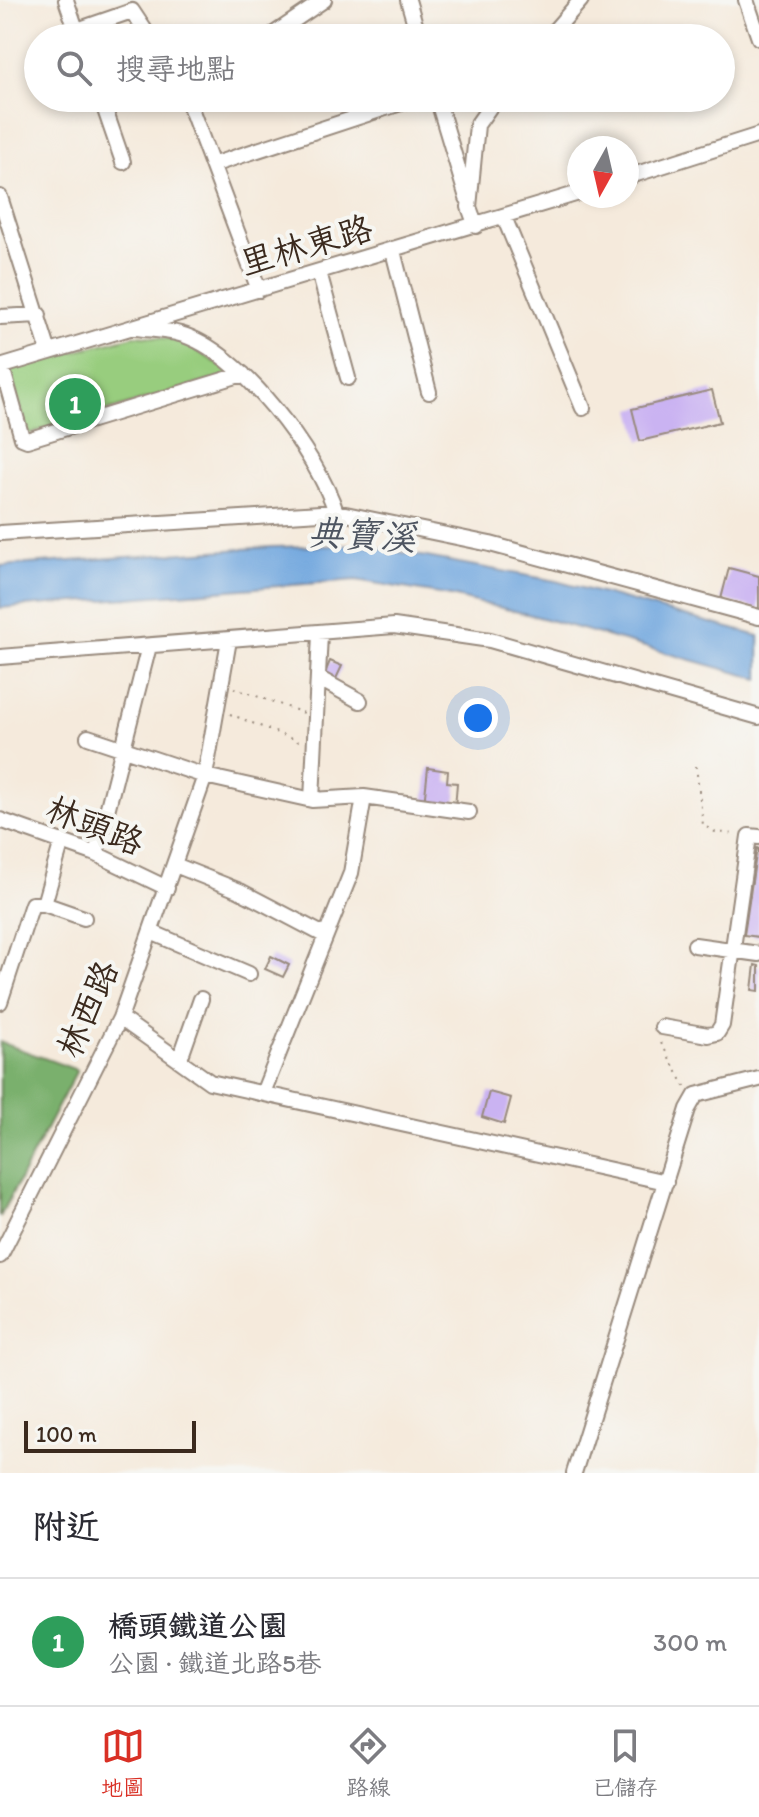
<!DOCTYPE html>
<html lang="zh-TW">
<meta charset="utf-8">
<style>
:root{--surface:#fff;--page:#f7f7f7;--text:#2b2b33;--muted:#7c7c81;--line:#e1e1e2;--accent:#d93025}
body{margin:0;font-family:Itim,"LXGW WenKai TC",sans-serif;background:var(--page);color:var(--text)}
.compass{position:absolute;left:567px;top:136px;width:72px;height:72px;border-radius:50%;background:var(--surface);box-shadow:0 4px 12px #0003;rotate:188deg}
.scale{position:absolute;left:24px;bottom:20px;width:172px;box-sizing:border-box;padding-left:8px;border:4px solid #3b2a1e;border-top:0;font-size:22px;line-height:28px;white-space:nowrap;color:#3b2a1e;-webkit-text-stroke:6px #f6f6f2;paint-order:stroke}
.you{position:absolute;left:478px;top:718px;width:28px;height:28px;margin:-20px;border:6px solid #fff;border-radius:50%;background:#1a73e8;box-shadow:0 0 0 12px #1a73e833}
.badge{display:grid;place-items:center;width:52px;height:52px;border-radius:50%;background:var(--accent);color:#fff;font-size:26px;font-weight:700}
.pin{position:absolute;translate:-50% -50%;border:4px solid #fff;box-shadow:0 2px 8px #0006}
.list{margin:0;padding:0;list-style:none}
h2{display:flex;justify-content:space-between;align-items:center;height:104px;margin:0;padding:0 32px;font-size:34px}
h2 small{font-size:26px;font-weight:400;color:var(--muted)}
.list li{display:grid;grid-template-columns:52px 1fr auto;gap:24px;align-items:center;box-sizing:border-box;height:128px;padding:0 32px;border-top:2px solid var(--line)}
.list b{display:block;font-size:30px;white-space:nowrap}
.list p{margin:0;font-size:26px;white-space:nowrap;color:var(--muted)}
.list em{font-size:26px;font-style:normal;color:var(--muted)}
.icon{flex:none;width:44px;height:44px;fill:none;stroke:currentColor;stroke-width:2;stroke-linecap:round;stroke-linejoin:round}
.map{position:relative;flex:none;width:759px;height:1473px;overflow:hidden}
.search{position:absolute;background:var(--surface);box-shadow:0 4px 12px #0003;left:24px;right:24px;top:24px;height:88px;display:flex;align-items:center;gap:20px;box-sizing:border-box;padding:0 28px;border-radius:44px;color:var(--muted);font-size:30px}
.sheet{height:232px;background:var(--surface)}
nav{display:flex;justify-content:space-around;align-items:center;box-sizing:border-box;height:112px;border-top:2px solid var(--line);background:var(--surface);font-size:22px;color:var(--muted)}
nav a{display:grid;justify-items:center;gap:4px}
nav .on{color:var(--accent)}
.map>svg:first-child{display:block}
.green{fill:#98cd7e;stroke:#6a7c4e;stroke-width:2}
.forest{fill:#7ab06d;stroke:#5a6d46;stroke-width:2}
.water{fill:#70a6de;stroke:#56687e;stroke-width:2}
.building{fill:#cab3f2}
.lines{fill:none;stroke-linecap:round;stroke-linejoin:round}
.minor-casing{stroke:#988a7d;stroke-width:18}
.path{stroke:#988a7d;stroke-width:2;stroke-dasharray:2 6;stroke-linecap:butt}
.minor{stroke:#fff;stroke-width:14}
.labels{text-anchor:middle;stroke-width:8;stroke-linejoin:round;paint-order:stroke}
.street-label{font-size:34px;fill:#3b2a1e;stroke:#f6f6f2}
.water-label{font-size:36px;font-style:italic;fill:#4e5561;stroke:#f6f6f2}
</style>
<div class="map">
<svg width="759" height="1473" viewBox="0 0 759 1473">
<rect width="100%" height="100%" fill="#f6f6f2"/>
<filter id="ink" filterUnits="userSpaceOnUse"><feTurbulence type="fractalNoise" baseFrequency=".0125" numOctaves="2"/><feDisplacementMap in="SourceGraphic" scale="16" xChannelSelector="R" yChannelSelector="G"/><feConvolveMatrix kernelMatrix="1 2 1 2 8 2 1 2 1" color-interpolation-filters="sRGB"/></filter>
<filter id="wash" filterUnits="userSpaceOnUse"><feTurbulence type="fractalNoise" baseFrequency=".006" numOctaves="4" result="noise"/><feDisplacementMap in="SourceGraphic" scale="32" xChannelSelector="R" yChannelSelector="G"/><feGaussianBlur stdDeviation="1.8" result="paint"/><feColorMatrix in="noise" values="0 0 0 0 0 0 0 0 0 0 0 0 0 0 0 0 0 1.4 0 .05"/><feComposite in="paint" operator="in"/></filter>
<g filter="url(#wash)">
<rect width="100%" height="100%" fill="#f5eadc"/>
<path class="green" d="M137,335L180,340L233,374L28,434L9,369Z"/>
<path class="forest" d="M0,1042L77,1070L0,1217Z"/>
<path class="water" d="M362,545L556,581L759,636V679L531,615L451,596L356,580L0,608V566L271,547Z"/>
<g id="blocks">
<path class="building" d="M712,390L720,422L640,441L632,409Z
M729,568L759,576V609L721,599Z
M330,661L342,666L334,683L323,678Z
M428,768L448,771L447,782L457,783L455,808L424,805Z
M757,848L759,849V937L744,935Z
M271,956L289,965L283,977L265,969Z
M755,965L759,966V991L752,990Z
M489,1092L511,1098L504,1124L482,1117Z"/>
</g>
</g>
<g filter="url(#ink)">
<use href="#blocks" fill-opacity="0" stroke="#988a7d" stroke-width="2"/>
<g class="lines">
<g class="minor-casing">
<path id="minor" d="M66,0L79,38
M408,0L419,38
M746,0L759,38
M77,30L132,11L150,38
M268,38L324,0
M548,38L581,0
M101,98L123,162
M187,98L259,290
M437,98L467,198
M212,165L416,98
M627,177L759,135
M0,197L49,352
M504,217L583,408
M476,226L469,207L477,125L496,98
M393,251L429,392
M319,272L348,378
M0,317L39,315
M136,328C150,330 166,330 180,334C240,350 318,455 336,512
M0,367L579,193
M2,367L22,438L27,440L243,374
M0,533L336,512L490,544L759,617
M0,657L394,626L490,640L759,717
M318,678L360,701
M88,737L205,776L312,800L364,797L469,812
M312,800L320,634
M0,820L96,854L167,888
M96,854L149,646
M175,865L240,891L324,935
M44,904L84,918
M151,932L249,974
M695,945L759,954
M0,1002L32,904H44L62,841
M120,1018L210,1082L666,1182
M662,1027L708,1035L717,1033L722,1025L749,836L759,837
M180,1059L201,999
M263,1093L351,873L364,797
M0,1256L120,1018L205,776L229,640
M574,1473L688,1109L696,1095L759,1079"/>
</g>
<path class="path" d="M234,688L304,713
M230,714L302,743
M696,766L703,825L715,832L736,834
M661,1043L686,1088"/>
<use href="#minor" class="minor"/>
</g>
</g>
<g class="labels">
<g class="street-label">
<text transform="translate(306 245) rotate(-16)" y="12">里林東路</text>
<text transform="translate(95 825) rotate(22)" y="12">林頭路</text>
<text transform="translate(87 1009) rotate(-66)" y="12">林西路</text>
</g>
<g class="water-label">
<text transform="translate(362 534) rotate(3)" y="13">典寶溪</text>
</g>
</g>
</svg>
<svg class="compass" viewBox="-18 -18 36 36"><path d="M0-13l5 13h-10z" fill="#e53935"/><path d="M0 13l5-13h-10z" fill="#7c7c81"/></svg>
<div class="scale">100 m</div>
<div class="you"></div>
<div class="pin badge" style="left:75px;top:404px;background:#2e9e5b">1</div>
<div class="search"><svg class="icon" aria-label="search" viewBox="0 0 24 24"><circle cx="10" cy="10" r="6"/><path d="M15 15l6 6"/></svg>搜尋地點</div>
</div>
<section class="sheet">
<h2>附近<small></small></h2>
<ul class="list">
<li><span class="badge" style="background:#2e9e5b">1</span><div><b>橋頭鐵道公園</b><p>公園 · 鐵道北路5巷</p></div><em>300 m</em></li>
</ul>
</section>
<nav>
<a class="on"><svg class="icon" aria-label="map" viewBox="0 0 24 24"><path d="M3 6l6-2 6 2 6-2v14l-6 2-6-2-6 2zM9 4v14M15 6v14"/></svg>地圖</a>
<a><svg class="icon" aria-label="directions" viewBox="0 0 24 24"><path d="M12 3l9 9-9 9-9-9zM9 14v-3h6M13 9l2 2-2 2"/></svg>路線</a>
<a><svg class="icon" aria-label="saved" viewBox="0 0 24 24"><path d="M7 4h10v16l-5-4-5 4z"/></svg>已儲存</a>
</nav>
